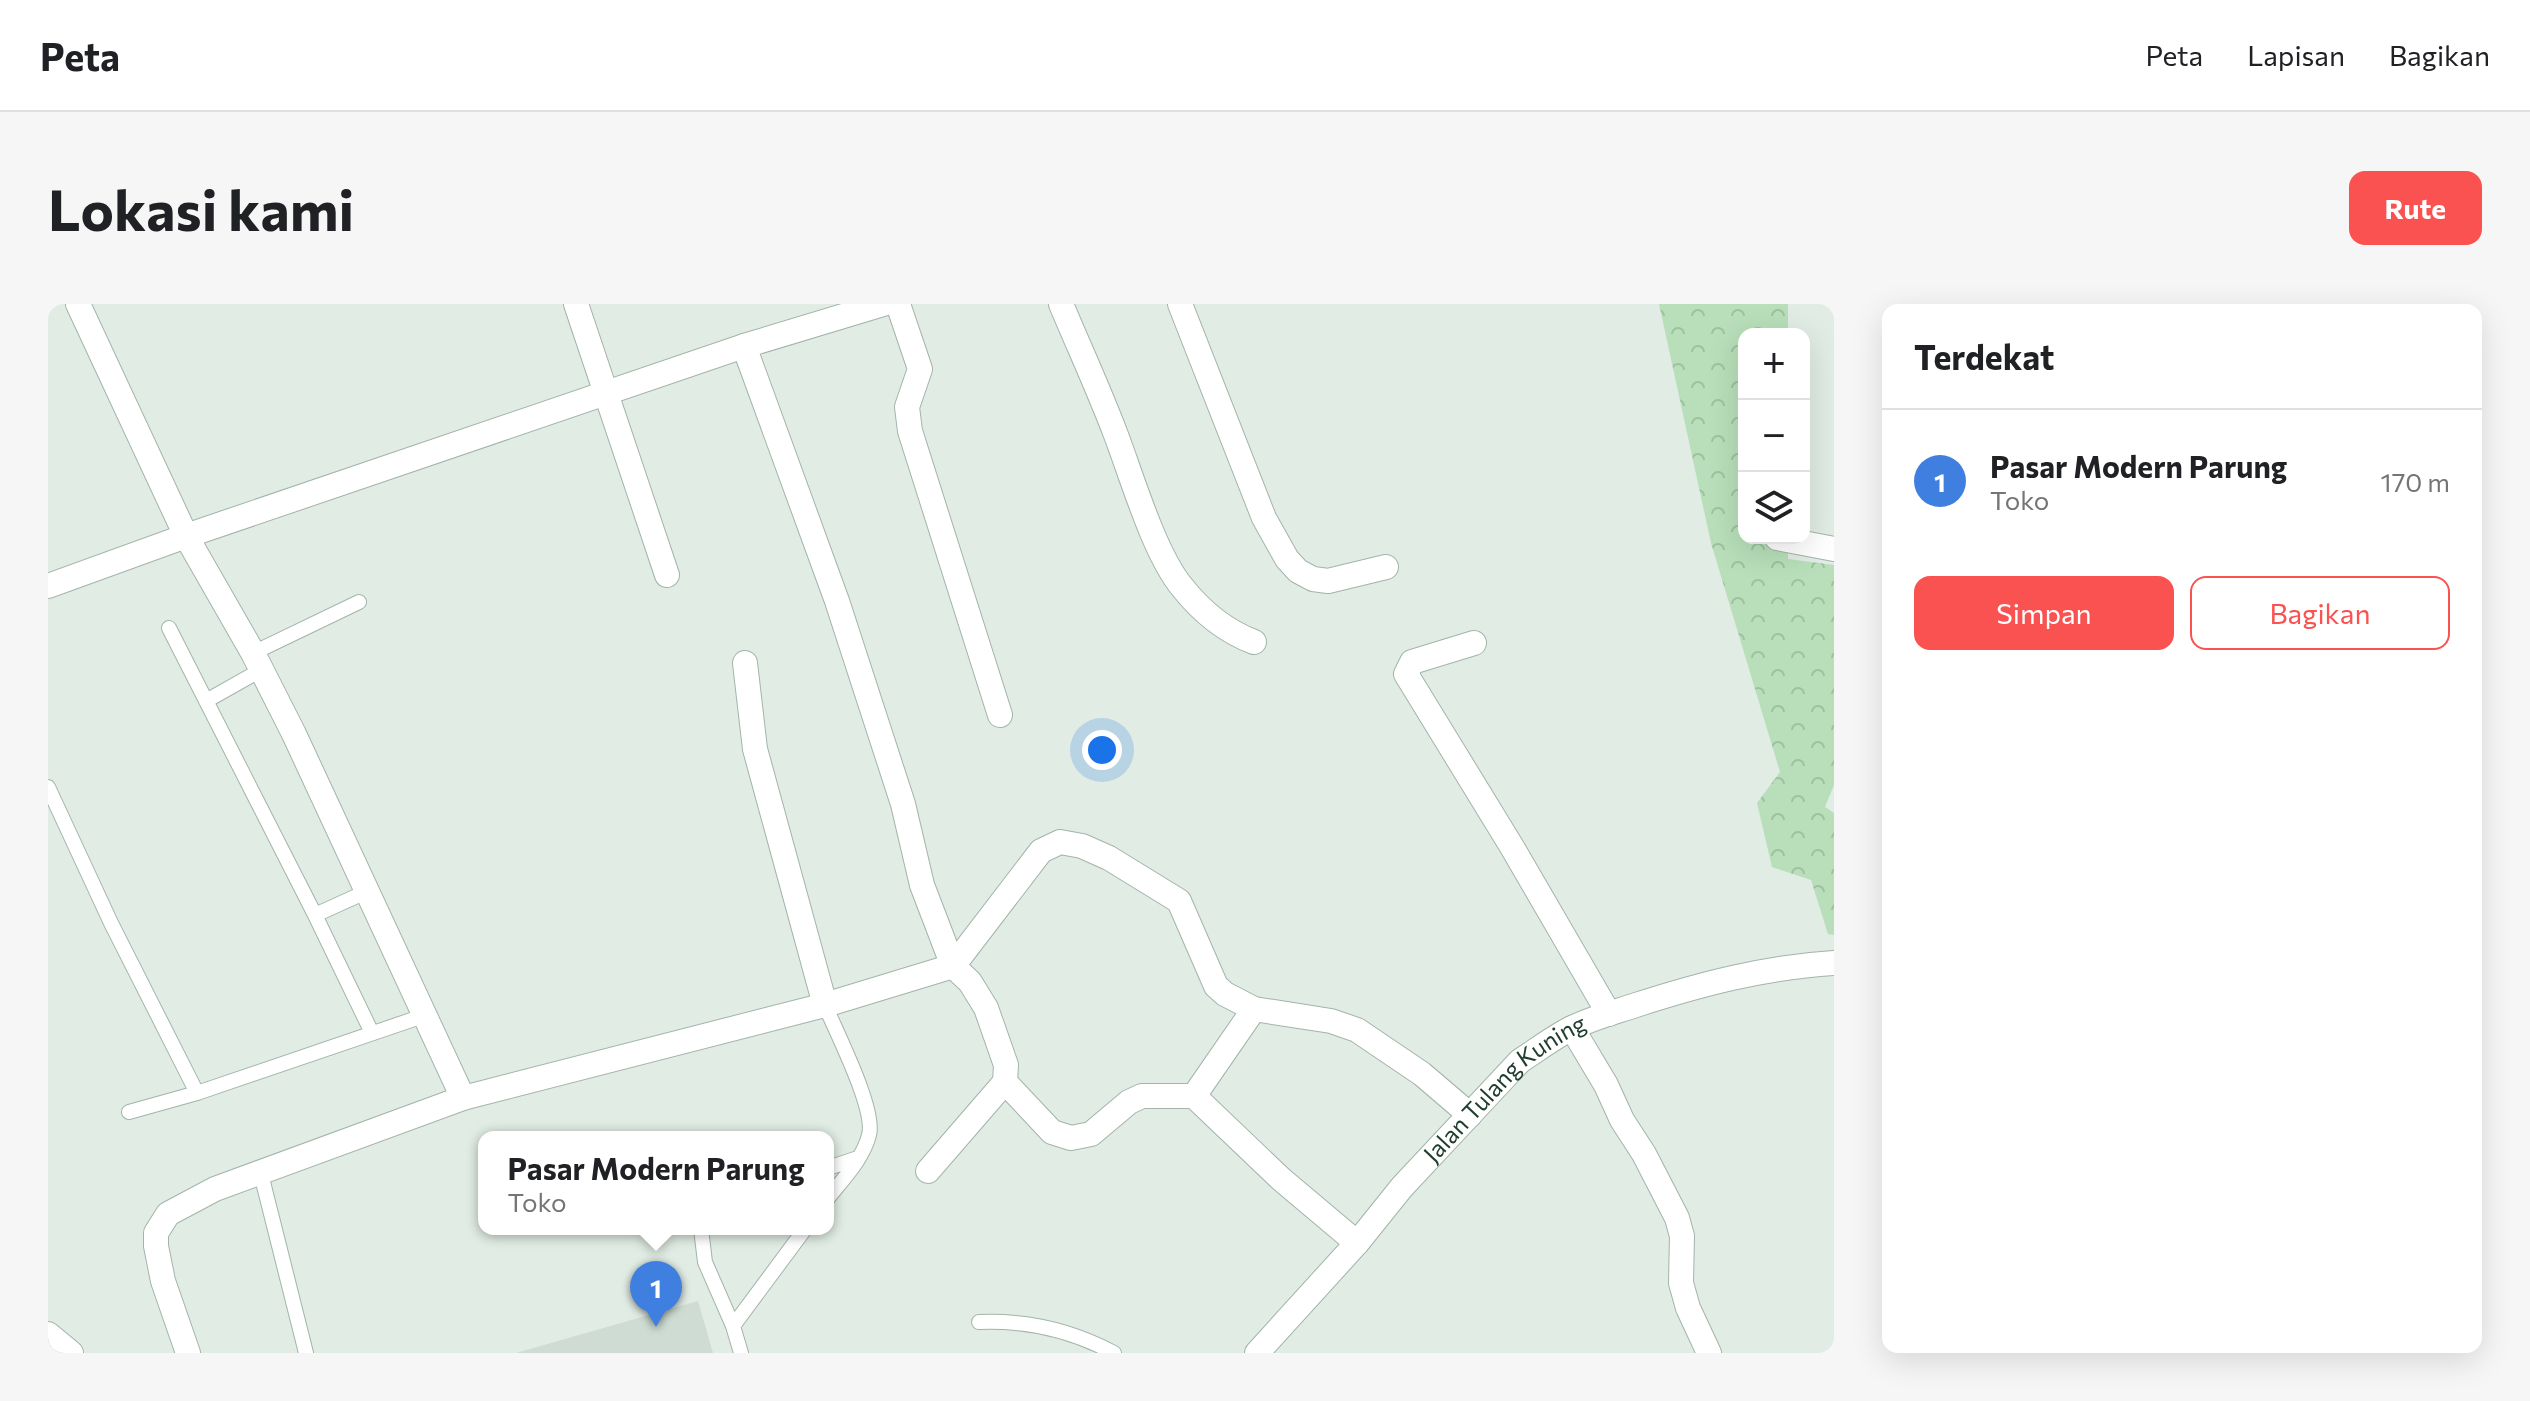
<!DOCTYPE html>
<html lang="id">
<meta charset="utf-8">
<style>
:root{--surface:#fff;--page:#f6f6f6;--text:#202124;--muted:#757577;--line:#e0e0e0;--accent:#fa5250}
body{margin:0;font-family:Commissioner,sans-serif;background:var(--page);color:var(--text)}
.controls{position:absolute;right:24px;top:24px;display:grid;overflow:hidden;border-radius:16px;box-shadow:0 8px 32px #0002}
.controls button{width:72px;height:72px;display:grid;place-items:center;padding:0;border:0;border-bottom:2px solid var(--line);background:var(--surface);color:var(--text);font:40px sans-serif}
.you{position:absolute;left:1054px;top:446px;width:28px;height:28px;margin:-20px;border:6px solid #fff;border-radius:50%;background:#1a73e8;box-shadow:0 0 0 12px #1a73e833}
.badge{display:grid;place-items:center;width:52px;height:52px;border-radius:50%;background:var(--accent);color:#fff;font-size:26px;font-weight:700}
.pin{position:absolute;translate:-50% -66px;filter:drop-shadow(0 2px 4px #0008)}
.pin::after{content:'';position:absolute;top:42px;width:28px;height:24px;background:inherit;clip-path:polygon(0 0,100% 0,50% 100%)}
.popup{position:absolute;left:430px;top:827px;width:356px;height:104px;box-sizing:border-box;display:grid;place-content:center;border-radius:16px;background:var(--surface);filter:drop-shadow(0 2px 6px #0005);font-size:26px;white-space:nowrap;color:var(--muted)}
.popup b{font-size:30px;color:var(--text)}
.popup::after{content:'';position:absolute;left:50%;top:100%;margin-left:-16px;border:16px solid transparent;border-top-color:var(--surface)}
.list{margin:0;padding:0;list-style:none}
h2{display:flex;justify-content:space-between;align-items:center;height:104px;margin:0;padding:0 32px;font-size:34px}
h2 small{font-size:26px;font-weight:400;color:var(--muted)}
.list li{display:grid;grid-template-columns:52px 1fr auto;gap:24px;align-items:center;box-sizing:border-box;height:144px;padding:0 32px;border-top:2px solid var(--line)}
.list b{display:block;font-size:30px;white-space:nowrap}
.list p{margin:0;font-size:26px;white-space:nowrap;color:var(--muted)}
.list em{font-size:26px;font-style:normal;color:var(--muted)}
.actions{display:flex;gap:16px;padding:24px 32px}
.actions a{flex:1;padding:18px 0;border:2px solid var(--accent);border-radius:16px;text-align:center;font-size:28px;color:var(--accent)}
.actions .main{background:var(--accent);color:#fff}
.icon{flex:none;width:44px;height:44px;fill:none;stroke:currentColor;stroke-width:2;stroke-linecap:round;stroke-linejoin:round}
.map{position:relative;flex:none;width:1786px;height:1049px;overflow:hidden;border-radius:16px}
header{display:flex;align-items:center;gap:48px;box-sizing:border-box;height:112px;padding:0 40px;background:var(--surface);border-bottom:2px solid var(--line)}
header strong{font-size:38px}
nav{display:flex;gap:44px;margin-inline-start:auto;font-size:28px}
.intro{display:flex;align-items:center;justify-content:space-between;box-sizing:border-box;height:192px;padding:0 48px}
h1{margin:0;font-size:56px}
.button{padding:20px 36px;border-radius:16px;background:var(--accent);color:#fff;font-size:28px;font-weight:700}
main{display:flex;gap:48px;padding:0 48px}
aside{flex:1;background:var(--surface);border-radius:16px;box-shadow:0 8px 32px #0002}
.map>svg:first-child{display:block}
.built{fill:#cedcd3}
.forest{fill:url(#forest-crowns)}
.lines{fill:none;stroke-linecap:round;stroke-linejoin:round}
.lane-casing{stroke:#a3b4aa;stroke-width:16}
.street-casing{stroke:#a3b4aa;stroke-width:26}
.lane{stroke:#fff;stroke-width:14}
.street{stroke:#fff;stroke-width:24}
.labels{text-anchor:middle;stroke-width:6;stroke-linejoin:round;paint-order:stroke}
.street-label{font-size:24px;fill:#203e2f;stroke:#f1f8f3}
</style>
<header>
<strong>Peta</strong>
<nav><a>Peta</a><a>Lapisan</a><a>Bagikan</a></nav>
</header>
<div class="intro"><h1>Lokasi kami</h1><a class="button">Rute</a></div>
<main>
<div class="map">
<svg width="1786" height="1049" viewBox="0 0 1786 1049">
<defs>
<pattern id="forest-crowns" width="20" height="18" patternUnits="userSpaceOnUse" patternTransform="scale(2)"><rect width="20" height="18" fill="#b8dfb9"/><path d="M2 6a3 3 0 1 1 6 0M12 15a3 3 0 1 1 6 0" fill="none" stroke="#9ec09f"/></pattern>
</defs>
<rect width="100%" height="100%" fill="#e0ece4"/>
<path class="built" d="M650,997L665,1049H468Z"/>
<path class="forest" d="M1611,0H1740V30H1696V234H1740V255L1786,261V481L1777,503L1786,509V631L1780,630L1763,576L1724,563L1709,499L1732,468L1663,239Z"/>
<g class="lines">
<g class="lane-casing">
<path id="lane" d="M121,324L267,611L324,729
M205,349L311,298
M158,397L213,366
M0,483L63,619L149,789
M267,611L320,587
M777,701C788,728 828,805 821,831C815,855 795,875 780,894
M81,808L149,789L378,711
M780,864L810,854
M213,870L258,1049
M653,925L657,958L685,1022
M931,1018C979,1016 1023,1026 1066,1049
M693,1049L685,1022L757,925"/>
</g>
<g class="street-casing">
<g id="street">
<path d="M30,0L138,232L205,349L246,430L415,794L167,885L120,910L108,929V942L115,977L140,1049"/>
<path d="M528,0L619,271"/>
<path d="M850,0L872,65L859,103L862,127L952,411"/>
<path d="M1013,0C1031,43 1051,86 1068,131C1084,173 1106,249 1134,283C1153,307 1177,327 1206,338"/>
<path d="M1132,0L1216,214L1239,255L1250,267L1265,275L1280,277L1338,263"/>
<path d="M696,42L789,297L855,500L874,581L905,662L922,678L938,704L958,761L957,778L880,867"/>
<path d="M1729,234L1786,245"/>
<path d="M0,282L138,232L696,42L835,0"/>
<path d="M1426,339L1364,358L1358,370L1464,543L1561,710"/>
<path d="M697,359L707,445L777,701"/>
<path d="M1524,724L1558,781L1574,816L1596,850L1629,914L1634,932L1633,979L1640,1004L1661,1049"/>
<path d="M957,778L1004,828L1023,834L1043,830L1081,798L1094,792H1146L1233,875L1309,939"/>
<path d="M1146,792L1206,705L1283,717L1309,726L1374,770L1422,811"/>
<path d="M415,794L777,701L905,662L993,547L1012,538L1034,542L1061,554L1131,597L1168,682L1177,690L1206,705"/>
<path d="M0,1030L23,1049"/>
<path id="s1" d="M1209,1049L1309,939L1354,883L1472,757C1489,746 1506,733 1524,724C1544,714 1567,708 1588,701C1653,680 1718,663 1786,659"/>
</g>
</g>
<use href="#lane" class="lane"/>
<use href="#street" class="street"/>
</g>
<g class="labels">
<g class="street-label">
<text dy="8" stroke="none"><textPath href="#s1" startOffset="364">Jalan Tulang Kuning</textPath></text>
</g>
</g>
</svg>
<div class="controls">
<button>+</button>
<button>−</button>
<button><svg class="icon" aria-label="layers" viewBox="0 0 24 24"><path d="M12 4l9 5-9 5-9-5zM3 14l9 5 9-5"/></svg></button>
</div>
<div class="you"></div>
<div class="pin badge" style="left:608px;top:1023px;background:#3f7fe0">1</div>
<div class="popup"><b>Pasar Modern Parung</b>Toko</div>
</div>
<aside>
<h2>Terdekat<small></small></h2>
<ul class="list">
<li><span class="badge" style="background:#3f7fe0">1</span><div><b>Pasar Modern Parung</b><p>Toko</p></div><em>170 m</em></li>
</ul>
<div class="actions"><a class="main">Simpan</a><a>Bagikan</a></div>
</aside>
</main>
